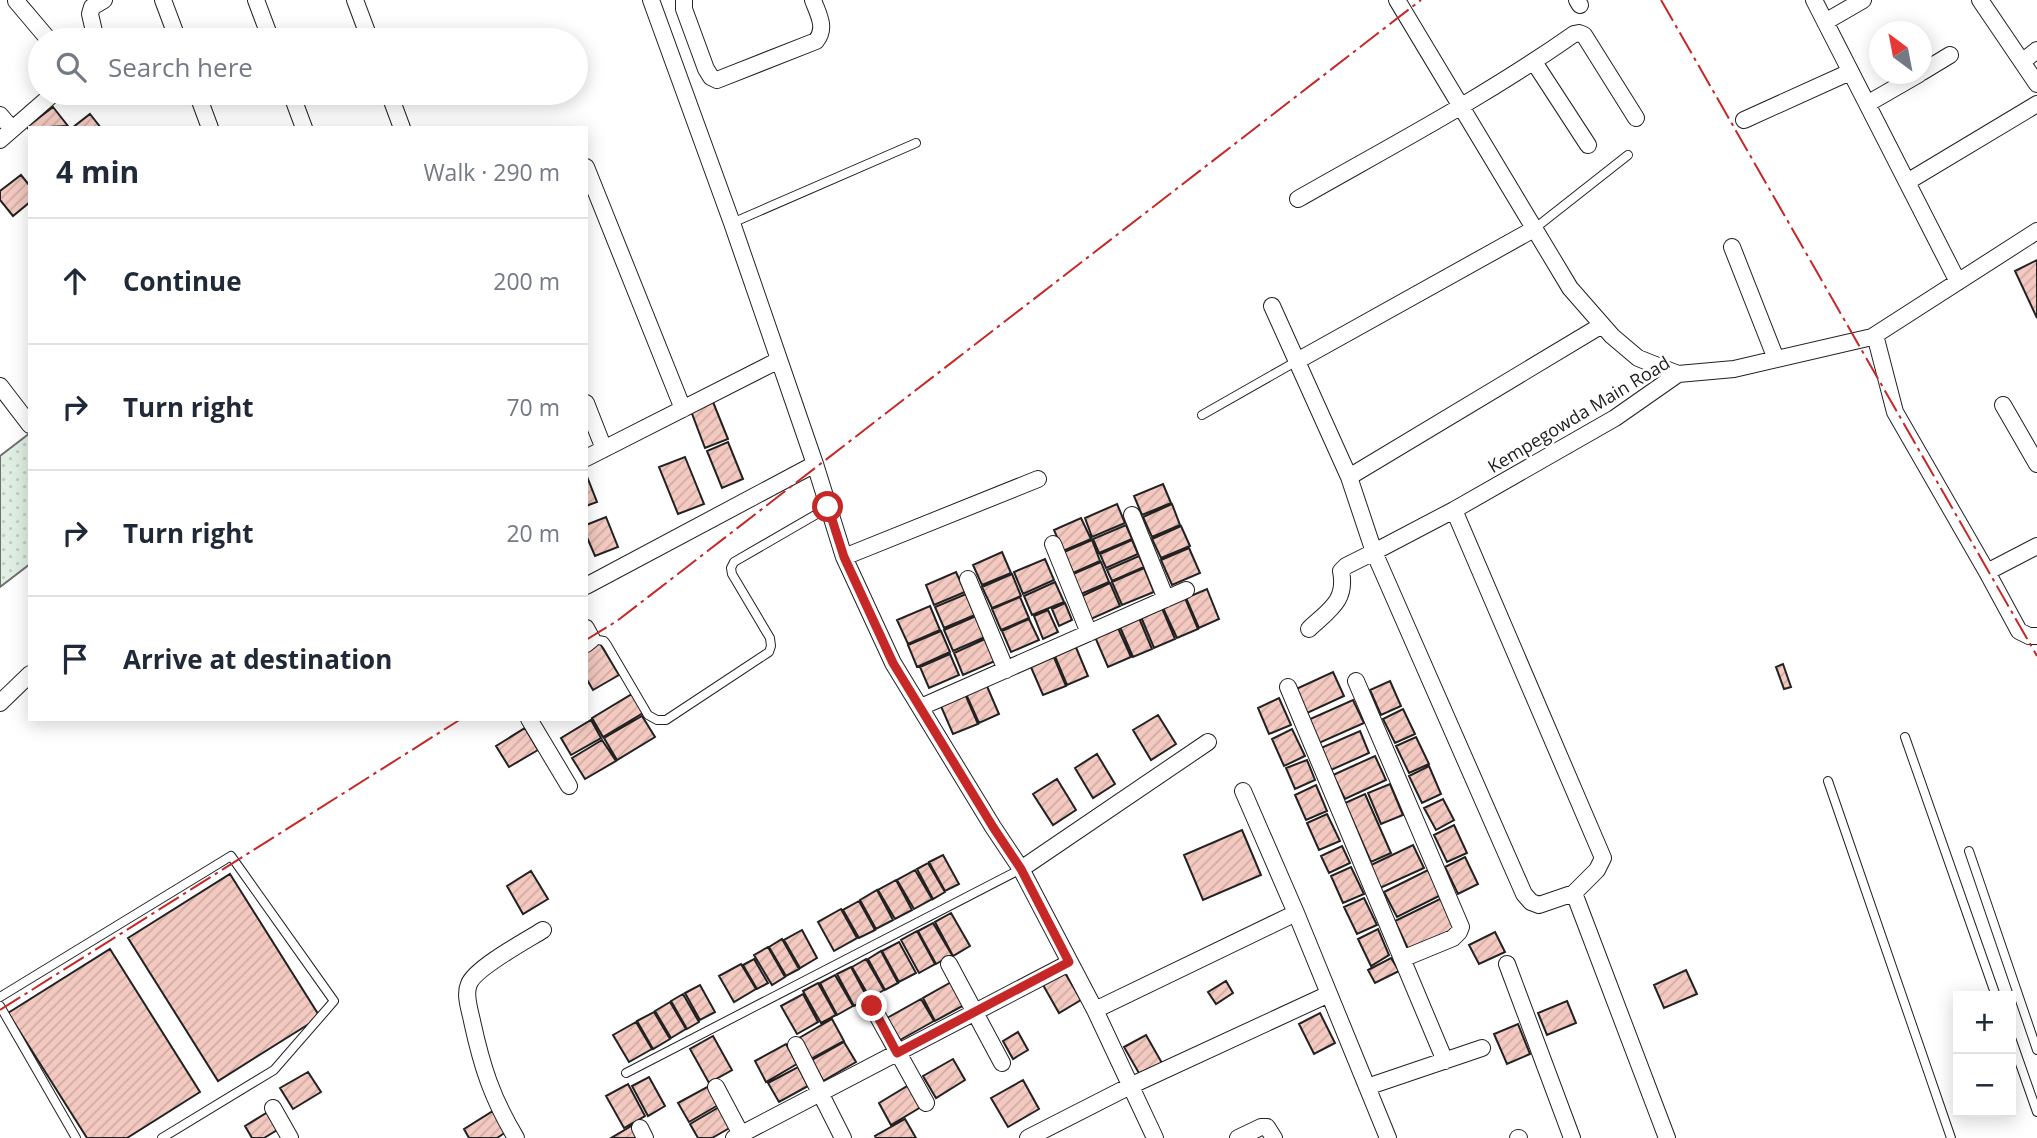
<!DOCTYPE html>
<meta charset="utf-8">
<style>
:root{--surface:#fff;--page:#f2f2f3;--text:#1f2937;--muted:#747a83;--line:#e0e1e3}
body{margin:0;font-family:"Open Sans",sans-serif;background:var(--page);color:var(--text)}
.controls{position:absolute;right:21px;bottom:21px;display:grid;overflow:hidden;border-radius:0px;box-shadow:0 4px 18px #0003}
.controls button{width:63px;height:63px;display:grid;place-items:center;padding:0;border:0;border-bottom:2px solid var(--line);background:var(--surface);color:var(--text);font:35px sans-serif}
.compass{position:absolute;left:1869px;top:21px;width:63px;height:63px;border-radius:50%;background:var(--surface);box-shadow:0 4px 18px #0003;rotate:328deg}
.stop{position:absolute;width:21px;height:21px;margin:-16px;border:5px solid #c62828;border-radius:50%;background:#fff}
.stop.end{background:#c62828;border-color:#fff;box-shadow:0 2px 7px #0008}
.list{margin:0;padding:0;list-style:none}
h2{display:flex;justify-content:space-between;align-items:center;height:91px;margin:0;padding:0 28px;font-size:30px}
h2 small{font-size:23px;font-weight:400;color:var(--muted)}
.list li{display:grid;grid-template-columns:46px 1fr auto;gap:21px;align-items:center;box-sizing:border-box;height:126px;padding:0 28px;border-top:2px solid var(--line)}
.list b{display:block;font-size:26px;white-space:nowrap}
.list em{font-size:23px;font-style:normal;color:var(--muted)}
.icon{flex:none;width:38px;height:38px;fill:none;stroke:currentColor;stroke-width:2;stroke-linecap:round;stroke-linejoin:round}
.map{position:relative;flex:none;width:2037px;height:1138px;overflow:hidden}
.search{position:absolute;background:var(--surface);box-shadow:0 4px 18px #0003;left:28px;top:28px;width:560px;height:77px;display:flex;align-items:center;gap:18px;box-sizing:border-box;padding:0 24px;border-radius:38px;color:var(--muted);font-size:26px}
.panel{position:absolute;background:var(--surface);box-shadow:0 4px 18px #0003;left:28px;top:126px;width:560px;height:595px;border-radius:0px}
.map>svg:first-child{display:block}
.grass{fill:url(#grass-dots);stroke:#6f6f6f;stroke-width:2}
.building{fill:url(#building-hatch);stroke:#222;stroke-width:2}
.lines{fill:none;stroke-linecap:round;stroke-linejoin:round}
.service-casing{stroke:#222;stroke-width:10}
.minor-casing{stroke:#222;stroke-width:18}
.service{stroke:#fff;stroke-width:8}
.minor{stroke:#fff;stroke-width:16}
.power{stroke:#c62828;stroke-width:2;stroke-dasharray:24 5 3.5 5;stroke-linecap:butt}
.route{stroke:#c62828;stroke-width:9}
.labels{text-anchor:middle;stroke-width:5;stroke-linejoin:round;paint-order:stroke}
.street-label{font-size:18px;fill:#222;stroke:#fff}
</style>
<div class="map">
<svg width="2037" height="1138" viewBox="0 0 2037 1138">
<defs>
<pattern id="grass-dots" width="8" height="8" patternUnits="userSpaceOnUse" patternTransform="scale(1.75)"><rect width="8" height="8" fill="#e0efe3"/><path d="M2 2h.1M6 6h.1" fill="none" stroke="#c0cdc2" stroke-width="1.8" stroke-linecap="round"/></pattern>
<pattern id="building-hatch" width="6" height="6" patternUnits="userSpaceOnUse" patternTransform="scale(1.75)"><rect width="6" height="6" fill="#f3c9c0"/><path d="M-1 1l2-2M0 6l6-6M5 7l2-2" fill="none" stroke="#d0aca5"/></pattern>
</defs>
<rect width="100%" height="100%" fill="#fff"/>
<path class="grass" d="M30,433V564L0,587V456Z"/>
<path class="building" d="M53,107L68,126L30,128V131L27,127Z
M90,114L101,128H72Z
M21,175L30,186V202L13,216L0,200V191Z
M2037,260V318L2015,271Z
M713,402L728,439L705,448L691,411Z
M728,442L743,479L722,488L707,451Z
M685,457L704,504L678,514L659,467Z
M586,474L597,502L586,506Z
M1163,484L1171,503L1142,515L1134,496Z
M1117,504L1125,523L1092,537L1085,518Z
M1172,504L1180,525L1152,537L1143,517Z
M606,517L618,547L595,556L586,535V525Z
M1081,518L1091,539L1063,551L1054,530Z
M1126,525L1132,539L1099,553L1093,539Z
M1181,526L1190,546L1161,558L1152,539Z
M1092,540L1100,561L1073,573L1064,552Z
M1132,540L1138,554L1106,568L1100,554Z
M1189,548L1200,573L1172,585L1161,560Z
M1002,552L1011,573L982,585L973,565Z
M1139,556L1144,567L1112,581L1107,570Z
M1045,559L1054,580L1023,594L1014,572Z
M1101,562L1109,582L1081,594L1073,574Z
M1144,568L1154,592L1122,605L1112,582Z
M956,572L965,592L934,605L926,585Z
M1012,574L1021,596L992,608L982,587Z
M1055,582L1064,602L1032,615L1024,596Z
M1110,583L1120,606L1091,619L1082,596Z
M1207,589L1219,619L1199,628L1186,598Z
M966,594L975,615L944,628L935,607Z
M1020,597L1029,618L1001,630L992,609Z
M1185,598L1198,629L1177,638L1163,608Z
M1065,603L1072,620L1059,626L1052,609Z
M930,606L940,630L908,644L897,620Z
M1162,608L1175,639L1154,648L1141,617Z
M1048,610L1058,632L1043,639L1034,616Z
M976,616L985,637L953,651L944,630Z
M1139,618L1152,649L1133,657L1120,627Z
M1029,619L1039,640L1011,652L1002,631Z
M1118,628L1131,657L1108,667L1095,637Z
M941,631L950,652L917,667L908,645Z
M985,639L995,661L963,675L954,653Z
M598,640L619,675L593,690L586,678V648Z
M1075,645L1088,676L1067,685L1054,654Z
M950,654L959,675L929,688L920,667Z
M1053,655L1066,686L1043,695L1030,665Z
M1783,664L1791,687L1784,689L1776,667Z
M1333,672L1344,696L1305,714L1294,690Z
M1390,681L1401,706L1381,715L1370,690Z
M986,684L999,714L979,723L966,694Z
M632,694L643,713L603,737L592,718Z
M965,694L978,724L953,734L940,704Z
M1279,698L1291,725L1269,734L1258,708Z
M1353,700L1364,723L1319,743L1308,720Z
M1403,709L1415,734L1395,743L1383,719Z
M1158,715L1176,744L1151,760L1133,730Z
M642,716L655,737L617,760L604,738Z
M591,720L601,738L571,755L561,738Z
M525,728L538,750L509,767L496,746Z
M1292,729L1305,756L1284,766L1272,739Z
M1360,731L1369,753L1331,770L1321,748Z
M1416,737L1429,764L1409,773L1396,746Z
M602,740L616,761L585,779L572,758Z
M1097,754L1115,784L1093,798L1075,768Z
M1375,756L1386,780L1345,799L1333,775Z
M1307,760L1315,780L1295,789L1286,768Z
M1429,766L1441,794L1422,803L1409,776Z
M1057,779L1076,810L1053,825L1033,794Z
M1390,784L1403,815L1381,824L1368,793Z
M1316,785L1327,811L1306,820L1295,795Z
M1365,794L1391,853L1371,862L1345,803Z
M1443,799L1454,820L1436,830L1424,808Z
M1327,814L1340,841L1319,850L1307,823Z
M1454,825L1467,853L1447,862L1434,835Z
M1242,830L1261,875L1203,900L1184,855Z
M1413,845L1424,868L1380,888L1369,866Z
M1342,846L1350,863L1329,873L1321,856Z
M943,855L959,884L945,891L929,862Z
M1465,857L1478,884L1458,894L1445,867Z
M928,863L945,892L933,899L917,869Z
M1351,867L1364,894L1343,903L1331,876Z
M915,870L932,899L914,909L897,880Z
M1428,870L1441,895L1397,917L1384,892Z
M531,871L548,899L523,914L507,886Z
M230,874L320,1017L218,1081L128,938Z
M896,880L912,910L895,919L878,890Z
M877,890L893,920L876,929L860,900Z
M1364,898L1377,925L1357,934L1344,907Z
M1442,898L1457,930L1410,953L1395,921Z
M859,901L875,930L859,938L843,910Z
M841,909L857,938L834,951L818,922Z
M951,913L970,946L953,956L935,922Z
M933,923L952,955L936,964L918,931Z
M1378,929L1389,955L1371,966L1358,939Z
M802,930L817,958L800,968L784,940Z
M917,931L935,964L919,973L901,940Z
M1495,932L1505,952L1479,964L1469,945Z
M782,939L799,969L786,976L769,947Z
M899,942L916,973L899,982L882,951Z
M768,947L785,977L772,985L754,955Z
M110,949L200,1092L127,1138H87L8,1013Z
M881,951L898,983L885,990L868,959Z
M1391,958L1399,971L1375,983L1368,970Z
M754,959L768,983L757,989L743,965Z
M866,959L884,990L870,998L852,967Z
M741,964L756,989L734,1002L719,976Z
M851,967L868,999L854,1006L837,974Z
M1686,970L1697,994L1664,1008L1654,985Z
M1065,973L1081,1000L1059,1013L1043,985Z
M835,975L853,1006L837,1015L820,983Z
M953,981L966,1004L935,1021L923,998Z
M1226,981L1233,993L1216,1004L1208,992Z
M818,983L836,1015L821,1023L803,991Z
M700,985L715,1012L700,1020L685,993Z
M683,994L699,1022L687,1029L671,1001Z
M803,994L818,1022L797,1034L781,1006Z
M921,999L934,1021L900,1040L887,1018Z
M1567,1001L1576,1023L1547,1035L1538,1013Z
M670,1002L686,1029L671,1038L655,1011Z
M654,1012L670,1039L653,1049L637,1021Z
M1320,1013L1335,1043L1314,1054L1299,1024Z
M832,1019L844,1041L811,1059L799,1038Z
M636,1022L652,1049L629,1062L613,1035Z
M1518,1024L1530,1054L1507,1064L1494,1034Z
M1018,1032L1028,1050L1013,1059L1003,1041Z
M1146,1035L1162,1063L1140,1075L1124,1047Z
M713,1036L732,1070L709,1083L690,1049Z
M844,1042L856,1062L823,1081L812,1060Z
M786,1044L797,1064L766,1082L755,1061Z
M953,1059L965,1080L936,1098L923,1076Z
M798,1067L808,1086L779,1102L768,1083Z
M308,1072L321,1092L293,1109L280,1088Z
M649,1077L665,1106L648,1116L632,1086Z
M1023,1080L1039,1109L1008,1127L991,1098Z
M628,1084L645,1116L624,1128L606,1096Z
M909,1085L921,1107L891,1125L879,1103Z
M709,1086L720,1104L689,1122L678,1103Z
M721,1106L733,1126L712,1138H698L690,1124Z
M271,1110L282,1127L264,1138H252L245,1126Z
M493,1111L506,1132L497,1138H469L464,1129Z
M905,1119L916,1138H876L875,1136Z
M633,1125L641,1138H611Z"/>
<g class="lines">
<g class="service-casing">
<path id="service" d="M732,223L916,143
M1534,229L1628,155
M1202,415L1297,361
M592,639L604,641L607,645L648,715L657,720H666L769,652L771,646L770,638L732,574L731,568L734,562L829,507
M1905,737L1996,996
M1828,781L1951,1138
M1969,851L2037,1050
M0,997L231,856L334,1001L274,1070L162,1138
M0,1006L76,1138
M2011,1038L2037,1112
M626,1073L1021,869"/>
</g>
<g class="minor-casing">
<path id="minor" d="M163,0L178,40
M256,0L271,40
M355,0L370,40
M651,0L732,223L815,464L844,557L893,663L993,827L1021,869L1095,1010L1155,1138
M684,0V9L706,69L711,77L717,80L816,41C827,28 818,14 813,0
M1397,0L1570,288L1612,336L1638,358L1678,374
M1577,0L1580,5
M1814,0L1958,282
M1980,0L2037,84
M16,1L49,40
M1825,22L1863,0
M96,40L90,14L92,7L104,0
M1534,62L1588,145
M2022,62L2037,50
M1922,72L1950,55
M197,93L210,128
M291,93L304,128
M389,93L402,128
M1867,104L1919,74
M0,115L12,129
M1744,120L1850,72
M0,140L54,93
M586,167L683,409
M1907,182L2037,104
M1298,199C1391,146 1486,96 1574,34L1579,33L1584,35L1636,118
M1732,247L1776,359
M1272,306L1349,477L1374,552L1454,510L1615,418L1678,374L1734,369L1872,337L2037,231
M1875,335L1895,412L1987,572L2019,631L2029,636H2037
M1297,361L1534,229
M0,386L30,425
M586,403L604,449
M2003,405L2037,464
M586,458L779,360
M1349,477L1602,325
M1132,515L1166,599
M1053,544L1089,633
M844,557L1038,479
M1987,572L2037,546
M968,579L1006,670
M586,586L815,464
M586,628L592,639L586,644
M1309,629C1329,610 1347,601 1341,571L1346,566L1374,552L1524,894L1531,902L1539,905L1574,893L1597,870L1603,858L1454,510
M1356,681L1461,927L1459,932L1453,938L1402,959
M1288,687L1445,1061
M0,703L30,674
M921,707L1186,590
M529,719L569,786
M1243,791L1296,913L1388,1138
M1021,869L1208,742
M1574,893L1667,1138
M949,964L1002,1063
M1507,964L1572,1138
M872,1006L926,1103
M1095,1010L1296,913
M796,1045L843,1138
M716,1087L743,1138
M1367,1087L1482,1048
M273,1108L290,1138
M640,1128L645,1138
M516,1138C492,1098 482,1067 472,1021C470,1010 464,995 469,984C475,968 527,940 543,930
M734,1138L1069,963
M1028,1138L1130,1086L1329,994
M1238,1138L1261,1127H1267L1274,1138
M1518,1138H1519"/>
</g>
<use href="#service" class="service"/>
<use href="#minor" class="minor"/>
<path class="power" d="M1661,0L2037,656
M586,640L617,621L1421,0
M0,1010L461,719"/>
</g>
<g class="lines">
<path class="route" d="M828,507L844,557L893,663L993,827L1021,869L1069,962L897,1053L872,1006"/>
</g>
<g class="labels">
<g class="street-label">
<text transform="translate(1579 415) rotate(-31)" y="6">Kempegowda Main Road</text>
</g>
</g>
</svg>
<div class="controls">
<button>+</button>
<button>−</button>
</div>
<svg class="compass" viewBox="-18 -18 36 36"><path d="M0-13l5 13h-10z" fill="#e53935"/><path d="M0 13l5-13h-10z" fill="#747a83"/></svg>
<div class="stop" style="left:828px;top:507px"></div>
<div class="stop end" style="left:872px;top:1006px"></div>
<div class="search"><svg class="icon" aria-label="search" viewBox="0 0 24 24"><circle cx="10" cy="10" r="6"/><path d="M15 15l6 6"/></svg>Search here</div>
<section class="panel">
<h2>4 min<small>Walk · 290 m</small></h2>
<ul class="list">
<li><svg class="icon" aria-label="ahead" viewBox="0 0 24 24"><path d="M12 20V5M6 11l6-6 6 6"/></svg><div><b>Continue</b></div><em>200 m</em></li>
<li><svg class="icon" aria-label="right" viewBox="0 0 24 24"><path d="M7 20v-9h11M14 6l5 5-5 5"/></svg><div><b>Turn right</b></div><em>70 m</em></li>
<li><svg class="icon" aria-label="right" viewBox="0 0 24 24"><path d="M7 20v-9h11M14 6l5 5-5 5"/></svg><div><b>Turn right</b></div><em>20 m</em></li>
<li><svg class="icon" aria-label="arrive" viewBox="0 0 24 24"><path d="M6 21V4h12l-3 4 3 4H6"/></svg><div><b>Arrive at destination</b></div></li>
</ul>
</section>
</div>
